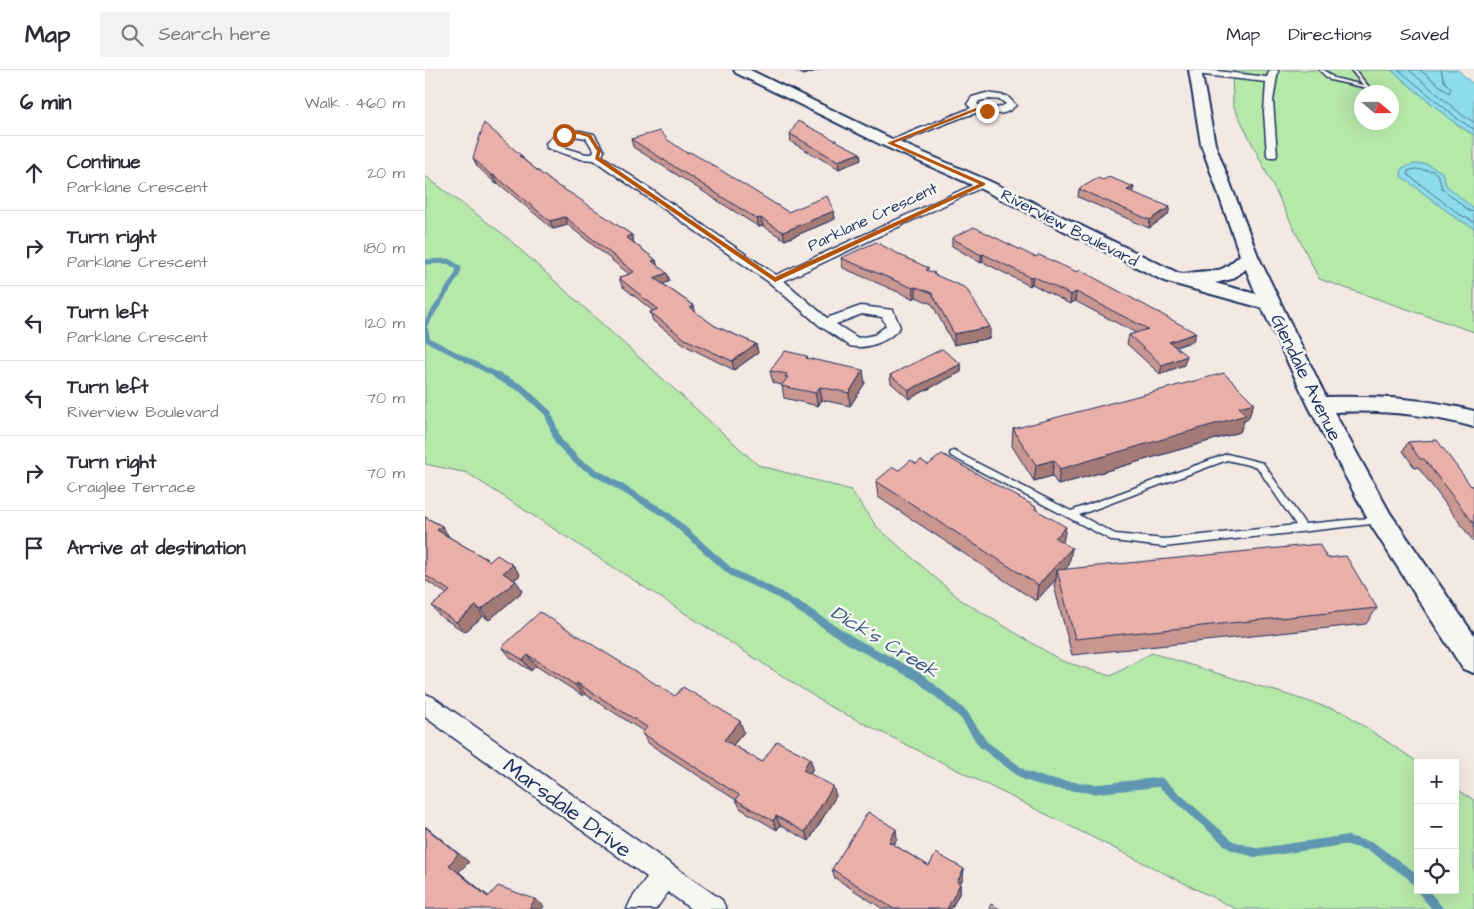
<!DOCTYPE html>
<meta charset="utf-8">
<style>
:root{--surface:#fff;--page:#f2f2f3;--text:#2b2b33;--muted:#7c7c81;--line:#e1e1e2}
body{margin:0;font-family:"Architects Daughter",sans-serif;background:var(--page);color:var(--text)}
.controls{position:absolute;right:15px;bottom:15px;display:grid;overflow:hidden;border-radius:0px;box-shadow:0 5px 20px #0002}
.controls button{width:45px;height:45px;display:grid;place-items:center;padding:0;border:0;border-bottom:1px solid var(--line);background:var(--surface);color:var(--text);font:25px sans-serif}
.compass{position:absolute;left:929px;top:15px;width:45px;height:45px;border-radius:50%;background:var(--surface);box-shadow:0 5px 20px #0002;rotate:110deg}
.stop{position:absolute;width:15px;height:15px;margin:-11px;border:4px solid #b45309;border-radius:50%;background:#fff}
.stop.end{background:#b45309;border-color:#fff;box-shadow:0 1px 5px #0008}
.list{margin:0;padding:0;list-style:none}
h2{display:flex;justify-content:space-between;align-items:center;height:65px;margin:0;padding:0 20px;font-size:21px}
h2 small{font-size:16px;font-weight:400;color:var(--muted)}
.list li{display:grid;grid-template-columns:32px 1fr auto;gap:15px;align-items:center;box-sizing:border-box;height:75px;padding:0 20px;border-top:1px solid var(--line)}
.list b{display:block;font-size:19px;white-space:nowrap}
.list p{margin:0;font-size:16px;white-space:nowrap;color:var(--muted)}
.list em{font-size:16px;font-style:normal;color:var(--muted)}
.icon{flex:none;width:28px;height:28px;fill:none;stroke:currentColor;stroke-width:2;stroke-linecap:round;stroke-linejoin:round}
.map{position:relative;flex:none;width:1049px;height:839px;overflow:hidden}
header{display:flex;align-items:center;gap:30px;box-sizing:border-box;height:70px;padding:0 25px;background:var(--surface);border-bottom:1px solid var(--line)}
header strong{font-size:24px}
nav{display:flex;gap:28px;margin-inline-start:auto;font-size:18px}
.search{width:350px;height:45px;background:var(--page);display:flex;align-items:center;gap:12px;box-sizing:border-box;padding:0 18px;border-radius:0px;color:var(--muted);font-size:19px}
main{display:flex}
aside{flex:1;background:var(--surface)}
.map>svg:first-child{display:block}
.green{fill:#b6e8a9;stroke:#688c84;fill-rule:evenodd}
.water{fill:#8ddcea;stroke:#5f97b2}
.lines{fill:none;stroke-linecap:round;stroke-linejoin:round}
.shore{stroke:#497496;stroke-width:1}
.stream-far2{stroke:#5f97b2;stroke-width:5}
.stream-far1{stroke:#5f97b2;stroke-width:7}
.stream{stroke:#5f97b2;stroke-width:9}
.lane-casing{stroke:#1b2f5e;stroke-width:3}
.street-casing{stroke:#1b2f5e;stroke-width:3}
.secondary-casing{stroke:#1b2f5e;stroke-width:4}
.lane{fill:#f6f6f2;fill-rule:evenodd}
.street{fill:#f6f6f2;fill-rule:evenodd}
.secondary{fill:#f6f6f2;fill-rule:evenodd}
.wall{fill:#c99690;stroke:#1b2f5e}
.shaded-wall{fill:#a47a76;stroke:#1b2f5e}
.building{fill:#eaafa8;stroke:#1b2f5e}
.route{fill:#b45309}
.labels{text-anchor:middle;stroke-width:5;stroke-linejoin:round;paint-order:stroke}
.far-street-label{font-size:16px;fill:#1b2f5e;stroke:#f6f6f2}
.street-label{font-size:19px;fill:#1b2f5e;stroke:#f6f6f2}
.water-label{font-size:20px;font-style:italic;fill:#385a81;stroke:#f6f6f2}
.near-street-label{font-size:22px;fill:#1b2f5e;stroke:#f6f6f2}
</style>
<header>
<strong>Map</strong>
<div class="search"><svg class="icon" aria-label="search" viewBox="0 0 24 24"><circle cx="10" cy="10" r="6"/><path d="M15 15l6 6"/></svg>Search here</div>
<nav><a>Map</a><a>Directions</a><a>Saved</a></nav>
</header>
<main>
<aside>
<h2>6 min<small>Walk · 460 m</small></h2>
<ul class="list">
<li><svg class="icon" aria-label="ahead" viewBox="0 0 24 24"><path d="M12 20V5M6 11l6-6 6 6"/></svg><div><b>Continue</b><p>Parklane Crescent</p></div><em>20 m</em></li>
<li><svg class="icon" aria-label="right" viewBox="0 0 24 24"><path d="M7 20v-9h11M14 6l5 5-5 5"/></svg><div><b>Turn right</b><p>Parklane Crescent</p></div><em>180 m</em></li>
<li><svg class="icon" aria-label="left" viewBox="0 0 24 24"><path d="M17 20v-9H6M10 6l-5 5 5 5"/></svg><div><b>Turn left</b><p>Parklane Crescent</p></div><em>120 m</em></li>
<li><svg class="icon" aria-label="left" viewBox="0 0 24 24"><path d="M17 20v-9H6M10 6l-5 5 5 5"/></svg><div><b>Turn left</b><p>Riverview Boulevard</p></div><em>70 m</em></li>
<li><svg class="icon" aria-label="right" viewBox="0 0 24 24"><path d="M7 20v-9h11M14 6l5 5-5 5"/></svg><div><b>Turn right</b><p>Craiglee Terrace</p></div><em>70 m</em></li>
<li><svg class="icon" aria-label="arrive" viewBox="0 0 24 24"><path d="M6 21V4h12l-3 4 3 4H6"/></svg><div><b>Arrive at destination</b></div></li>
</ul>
</aside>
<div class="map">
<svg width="1049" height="839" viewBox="0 0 1049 839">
<rect width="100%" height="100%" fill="#f4e8e3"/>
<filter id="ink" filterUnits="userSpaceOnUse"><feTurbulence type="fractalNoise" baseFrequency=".02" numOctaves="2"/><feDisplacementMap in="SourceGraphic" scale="10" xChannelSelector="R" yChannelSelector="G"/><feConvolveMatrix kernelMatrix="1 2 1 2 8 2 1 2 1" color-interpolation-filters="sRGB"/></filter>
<g filter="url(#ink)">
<path class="green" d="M807,0H966L1031,54L1049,65V262L894,209L808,35ZM936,22H966V52H936Z
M0,106L78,164L333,395L426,420L452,457L536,530L637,591L686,606L727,583L918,642L994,693L993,820H1030V718L1049,730V839H811L404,636L42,403L0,394Z"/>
<path class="water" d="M966,0H1033L1049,15V65L1031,54Z
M989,94H1002L1017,102L1021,115L1049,139V158L1031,148L976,106L977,98Z"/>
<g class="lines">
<path class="shore" d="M974,0L1034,50L1049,59
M984,0L1037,45L1049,52
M995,0L1024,23L1026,19L1019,11L1016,0
M1049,142L1044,141L1017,118L1013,105L1008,101L990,99L983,101V105L1034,144L1049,152"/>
<path class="stream-far2" d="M0,192L23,191L34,198L32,205L0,255
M0,258L3,270L75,307"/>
<path class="stream-far1" d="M72,306L96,318L123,343L133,371L153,392L242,445L306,502L353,524L373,537"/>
<path class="stream" d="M371,535L428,572L494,607L539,645L558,674L599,705L622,713L670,719L735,712L806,775L831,783L921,770L947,777L986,805L993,814
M997,820L1013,839"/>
<g class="lane-casing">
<path id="lane" d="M894,0H899L909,8L938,15L926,0H930L944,17L942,18L905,10Z
M529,381L646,441L802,384L838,393L880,454L955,447L958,448L960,450L958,452L955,453L739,477L688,471L526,386L525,384L526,382ZM802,390L832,397L871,455L739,469L690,464L654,445Z"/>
</g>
<g class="street-casing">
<path id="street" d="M766,0H784L842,7L845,0H853L848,31L852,85L851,87H843L842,85L839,42L841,12L770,4L767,3Z
M561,23L582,26L591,35C576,51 564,40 551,43C523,51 495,65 468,75L464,76L459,73L546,38L542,34L547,27ZM565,29L576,30L581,34C571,40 561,40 552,34L554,31Z
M144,61H155L169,64L179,81L177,86L351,205L554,112H562L564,114L359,211L402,248L436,236L468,240L475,257C465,271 442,280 425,276L395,256L345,213L169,90L156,89L122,78L121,73L130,65ZM149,66L161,68L169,81L167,84H161L131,75L138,69ZM437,244L457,247L461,256L449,265L433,268L411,254Z
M0,624L8,627L297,830L301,839H266L243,822L231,839H202L206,830L222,807L0,647Z"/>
</g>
<g class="secondary-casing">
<path id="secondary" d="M309,0H325L469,70L564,111L753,203C761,205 763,203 771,202C795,200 796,203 815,185L776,74L764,0H776L790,74L833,186L901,327C952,326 1000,328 1049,341V357C1003,344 957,340 909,342L965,443L1049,565V603L1038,599L947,457L883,335L837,238L739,211L552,117L459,76L311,3ZM821,199L831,224L790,213L807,209Z"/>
</g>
<use href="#lane" class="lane"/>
<use href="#street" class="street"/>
<use href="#secondary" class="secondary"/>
</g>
<path class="wall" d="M368,0H394L379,5Z
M365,64L436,90L414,99L366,72Z
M206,69L262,83L363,142L409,141L410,149L360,170L338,156L334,157L208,77Z
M97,86L99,90L131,115L207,165L209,173L231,190L232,195L245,211L238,214L269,236L270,242L290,256L331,274L333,283L309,300L263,277L228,251L225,242L228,241L197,216L194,208L204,204L143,155L128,159L73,113L71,114L52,96L48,88Z
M654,119L708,123L743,145L724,158L653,127Z
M527,168L768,271L751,277L759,295L735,304L702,274L704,265L711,263L650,231L645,234L607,214L605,216L558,192L556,193L527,176Z
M416,188L504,201L510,205L565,268L529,275L507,234L491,227L489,229L418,198Z
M382,286L383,289L440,313L425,336L397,330L393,336L359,328L357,315L348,313L345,301Z
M536,294V302L484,329L466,313L465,305Z
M829,333L823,349L819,351L815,362L633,415L627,406L609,411L587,376L588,359Z
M983,372L1046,416H1049V472L993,397L990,398L978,381Z
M491,394L503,395L611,437V439L638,473L644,495L639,500L902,488L952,538L941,554L647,585L629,516L631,509L611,531L453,427L451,411L474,400Z
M0,447L17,456L24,467L65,491L88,495L95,505L89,510L98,521L64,550L58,546L40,562L15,546L7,536L22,524L0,510Z
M77,577L250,626L319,662L308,675L337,692L388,698L385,704L411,726L384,771L355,755L352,760L316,739L311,730L223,673L217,663L218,661L160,624L158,626L111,596L106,601L86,588Z
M472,769L469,775L504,796L538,808L535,814V822L526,839H458L410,808L407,799Z"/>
<path class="shaded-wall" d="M378,0H394L379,5Z
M435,83L436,90L414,99L413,91Z
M69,105L73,113L71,114L67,106Z
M709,117L707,125L702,120Z
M745,137L743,145L724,158L725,150Z
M409,141L410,149L360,170L358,162Z
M140,147L143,155L128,159L125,151Z
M336,148L338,156L334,157L332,149Z
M207,165L209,173L203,176L201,167Z
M558,184V192L556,193V185Z
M231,190L233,198L227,191Z
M242,203L245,211L232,217L229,208Z
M608,206L607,214L605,216V207Z
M491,217V227L489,229L488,218Z
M651,222L650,231L645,234L646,225Z
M269,236L271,245L265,238Z
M565,257V268L529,275V264Z
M771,263L768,271L742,280L744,272Z
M331,274L333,283L309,300L307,291Z
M762,286L759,295L735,304L737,295Z
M536,294V302L484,329V320Z
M438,300L440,313L425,336L424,323Z
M395,317L397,330L393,336L390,323Z
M829,333L823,349L819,351L815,362L633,415L635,399L814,337Z
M629,390L627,406L609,411L611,395Z
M17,456L24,467L12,460Z
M641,457L638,473L630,468Z
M647,478L644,495L634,506L632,500L631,509L611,531L613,515Z
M88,495L95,505L85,513L78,503Z
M91,511L98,521L64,550L56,540Z
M51,536L58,546L40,562L31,552Z
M103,585L111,596L106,601L98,590Z
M152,613L160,624L158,626L150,615Z
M315,651L319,662L304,680L299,670Z
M385,688L388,698L381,710L378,700Z
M408,716L411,726L384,771L380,762Z
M351,746L355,755L352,760L348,751Z
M0,756L44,792L34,802L73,834L63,827L24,795Z
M471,759L472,769L465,781L464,772Z
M539,799L538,808L535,814V822L526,839H522L532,812Z
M110,829L119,836L117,839H104Z"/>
<path class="building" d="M373,51L435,83L413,91L365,64Z
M59,53L97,86H94L131,115L147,124L207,165L201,167L231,190L227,191L242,203L229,208L269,236L265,238L290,256L331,274L307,291L260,269L225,242L233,239L194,208L209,202L140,147L125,151L69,105L67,106L48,88Z
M235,61L243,70L262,83L265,82L281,91L363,142L402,126L409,141L358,162L336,148L332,149L206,69Z
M684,107L709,117L702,120L745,137L725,150L654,119L673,108L678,110Z
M549,157L610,187L614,185L652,202L655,200L771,263L744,272L762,286L737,295L704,265L723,259L651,222L646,225L608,206L605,207L558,184L556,185L527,168Z
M451,172L479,187L504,198L501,200L510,203L508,204L541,218L565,257L529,264L507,223L491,217L488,218L416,188Z
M517,279L536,294L484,320L465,305Z
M360,281L382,286L381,288L438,300L424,323L395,317L390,323L356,316L363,307H360L362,304L345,301Z
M799,303L829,333L814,337L821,345L635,399L629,390L611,395L588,359Z
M1012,370L1046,416H1049V454L999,389H995L983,372Z
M517,384L611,437L610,439L641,457L630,468L647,478L613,515L451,411L468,397L474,400L486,390L491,394L496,390L503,395Z
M0,447L17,456L12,460L65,491L72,485L88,495L78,503L91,511L56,540L51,536L31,552L7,536L25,521L0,505Z
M894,474L902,488L921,486L952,538L650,569L632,500Z
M115,542L250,626L258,617L315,651L299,670L337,692L352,671L385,688L378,700L408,716L380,762L351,746L348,751L311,730L314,725L217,663L222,657L152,613L150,615L103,585L98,590L77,577Z
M443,742L471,759L464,772L504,796L511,783L539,799L532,812L535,814L522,839H469L407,799Z
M0,757L33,784L24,795L63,827L73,816L110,829L104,839H0Z
M566,834L575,839H564Z"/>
</g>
<path class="route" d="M551,38L564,41L553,40L469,73L560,113V115L350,212L170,89L172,81L163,67L153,64L139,67L136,65L153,61L166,65L176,81L174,87L350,207L554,114L462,73Z"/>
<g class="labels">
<g class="far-street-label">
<text transform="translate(447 146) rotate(-25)" y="6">Parklane Crescent</text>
<text transform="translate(645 157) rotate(27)" y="6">Riverview Boulevard</text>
</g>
<g class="street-label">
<text transform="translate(882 307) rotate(64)" y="7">Glendale Avenue</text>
</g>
<g class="water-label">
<text transform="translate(460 571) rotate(31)" y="7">Dick's Creek</text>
</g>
<g class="near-street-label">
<text transform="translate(143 737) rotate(36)" y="8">Marsdale Drive</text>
</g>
</g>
</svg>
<div class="controls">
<button>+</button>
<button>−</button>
<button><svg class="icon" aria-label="locate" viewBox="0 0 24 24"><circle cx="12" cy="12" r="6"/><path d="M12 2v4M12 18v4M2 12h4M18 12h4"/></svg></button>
</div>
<svg class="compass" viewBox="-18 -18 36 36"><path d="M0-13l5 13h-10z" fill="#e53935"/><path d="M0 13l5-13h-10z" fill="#7c7c81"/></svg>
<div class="stop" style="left:139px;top:65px"></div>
<div class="stop end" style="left:562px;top:41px"></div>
</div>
</main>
